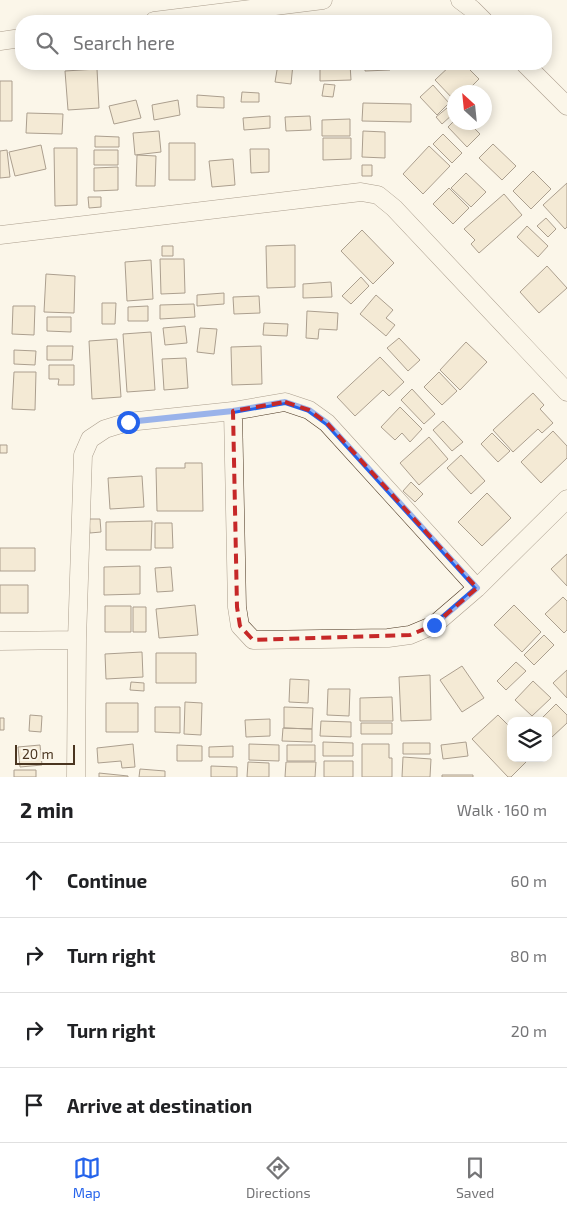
<!DOCTYPE html>
<meta charset="utf-8">
<style>
:root{--surface:#fff;--page:#f6f6f6;--text:#202124;--muted:#757577;--line:#e0e0e0;--accent:#2563eb}
body{margin:0;font-family:"Exo 2",sans-serif;background:var(--page);color:var(--text)}
.controls{position:absolute;right:15px;bottom:15px;display:grid;overflow:hidden;border-radius:10px;box-shadow:0 2px 12px #0003}
.controls button{width:45px;height:45px;display:grid;place-items:center;padding:0;border:0;border-bottom:1px solid var(--line);background:var(--surface);color:var(--text);font:25px sans-serif}
.compass{position:absolute;left:447px;top:85px;width:45px;height:45px;border-radius:50%;background:var(--surface);box-shadow:0 2px 12px #0003;rotate:333deg}
.scale{position:absolute;left:15px;bottom:12px;width:60px;box-sizing:border-box;padding-left:5px;border:2px solid #4a3520;border-top:0;font-size:14px;line-height:18px;white-space:nowrap;color:#4a3520;-webkit-text-stroke:4px #fbf6e9;paint-order:stroke}
.stop{position:absolute;width:15px;height:15px;margin:-11px;border:4px solid #2563eb;border-radius:50%;background:#fff}
.stop.end{background:#2563eb;border-color:#fff;box-shadow:0 1px 5px #0008}
.list{margin:0;padding:0;list-style:none}
h2{display:flex;justify-content:space-between;align-items:center;height:65px;margin:0;padding:0 20px;font-size:21px}
h2 small{font-size:16px;font-weight:400;color:var(--muted)}
.list li{display:grid;grid-template-columns:32px 1fr auto;gap:15px;align-items:center;box-sizing:border-box;height:75px;padding:0 20px;border-top:1px solid var(--line)}
.list b{display:block;font-size:19px;white-space:nowrap}
.list em{font-size:16px;font-style:normal;color:var(--muted)}
.icon{flex:none;width:28px;height:28px;fill:none;stroke:currentColor;stroke-width:2;stroke-linecap:round;stroke-linejoin:round}
.map{position:relative;flex:none;width:567px;height:777px;overflow:hidden}
.search{position:absolute;background:var(--surface);box-shadow:0 2px 12px #0003;left:15px;right:15px;top:15px;height:55px;display:flex;align-items:center;gap:12px;box-sizing:border-box;padding:0 18px;border-radius:20px;color:var(--muted);font-size:19px}
.sheet{height:365px;background:var(--surface)}
nav{display:flex;justify-content:space-around;align-items:center;box-sizing:border-box;height:70px;border-top:1px solid var(--line);background:var(--surface);font-size:14px;color:var(--muted)}
nav a{display:grid;justify-items:center;gap:2px}
nav .on{color:var(--accent)}
.map>svg:first-child{display:block}
.building{fill:#ecdcbc;stroke:#4a3520}
.lines{fill:none;stroke-linecap:round;stroke-linejoin:round}
.street-casing{stroke:#4a3520;stroke-width:19}
.street{stroke:#fbf6e9;stroke-width:18}
.route{stroke:#2563eb;stroke-width:6}
.marked{fill:none;stroke:#c62828;stroke-width:4;stroke-dasharray:10 6;stroke-linejoin:round}
</style>
<div class="map">
<svg width="567" height="777" viewBox="0 0 567 777">
<rect width="100%" height="100%" fill="#fbf6e9"/>
<path class="building" d="M278,64H293L291,84L275,82Z
M320,64H350L351,80L320,81Z
M365,64H389L390,70L365,71Z
M401,64H428L427,69L401,65Z
M452,64H464L479,79L466,92H454V100L435,80Z
M97,69L99,108L68,110L65,71Z
M0,81H12V121H0Z
M324,84L335,85L333,97L322,96Z
M433,85L449,103L437,115L420,97Z
M242,92L259,93V102H241Z
M197,95L224,97V108L197,107Z
M136,100L141,118L114,124L109,106Z
M178,100L180,115L154,120L152,105Z
M363,103L411,104V122L362,121Z
M447,108L453,114L442,124L436,117Z
M27,113L63,114L62,134L26,133Z
M270,116V128L244,130L243,118Z
M310,116L311,130L286,131L285,117Z
M350,119V136H322V120Z
M454,121V122H468L480,134L467,147L448,127Z
M159,131L161,152L135,155L133,133Z
M363,131L385,132V158L362,157Z
M443,134L462,153L452,163L433,144Z
M95,136L119,137V147H95Z
M323,138H351V159L323,160Z
M169,143H195V180H169Z
M493,144L516,166L502,180L479,158Z
M41,145L46,169L15,176L9,152Z
M429,146L450,166L423,194L403,174Z
M54,148H77V205L55,206Z
M250,149H269V172L251,173Z
M7,150L10,177L0,178V151Z
M94,150H118V165H94Z
M137,155L156,156L155,186H136Z
M233,159L235,185L212,187L209,161Z
M362,165H372V176H362Z
M118,167V190L94,191V168Z
M533,171L551,189L531,209L513,191Z
M466,173L486,192L471,207L451,188Z
M567,183V227L565,229L543,205Z
M449,188L469,208L453,224L433,204Z
M504,194L522,215L479,253L471,244L475,240L464,229Z
M88,197H101V207L89,208Z
M546,218L556,229L548,237L537,226Z
M527,226L548,246L538,257L517,237Z
M362,230L394,263L373,284L341,251Z
M295,245V287L267,288L266,246Z
M162,246H173V256H162Z
M160,259H184L185,293L161,294Z
M151,260L153,299L127,301L125,262Z
M547,266L567,288L539,313L520,292Z
M46,274L75,276L74,313L44,312Z
M361,277L369,286L351,304L342,296Z
M331,282L332,297L303,298V284Z
M224,293V304L197,306V295Z
M376,295L393,310L386,318L395,325L386,336L360,314Z
M259,296L260,313L234,314L233,297Z
M102,303H116L115,324H102Z
M194,304L195,317L160,319V305Z
M13,306H35L34,335L12,334Z
M148,306V321H128V307Z
M307,311L338,313L337,330L319,329L318,339L306,338Z
M47,317H71V332L47,331Z
M264,323L288,324L287,336L263,335Z
M185,326L187,343L165,345L163,328Z
M200,328L217,329L214,354L197,352Z
M151,332L155,390L127,392L123,334Z
M399,338L420,360L408,371L387,348Z
M117,339L121,397L92,399L89,341Z
M466,342L487,362L460,390L440,370Z
M47,346H73L72,360H47Z
M261,346L262,384L232,385L231,347Z
M14,350L36,351L35,365L14,364Z
M380,357L404,382L389,396L383,390L355,416L337,397Z
M186,358L188,388L164,390L162,359Z
M49,365H74V385H58L59,379H49Z
M14,372H36L35,410L12,409Z
M439,372L457,391L442,405L424,387Z
M412,389L435,414L424,424L401,400Z
M533,393L544,405L540,409L553,423L542,433L538,429L513,452L493,430Z
M400,407L422,429L410,442L402,433L395,440L381,427Z
M443,421L463,442L452,451L433,430Z
M553,431L567,446V458L541,483L521,462Z
M492,433L510,451L498,462L481,444Z
M429,437L448,459L419,485L400,463Z
M0,445H7V453H0Z
M461,455L485,481L471,494L447,468Z
M185,463H202L203,511H157L156,468H185Z
M142,476L144,507L110,509L108,478Z
M411,482L423,494L415,502L403,491Z
M487,493L511,518L482,546L458,522Z
M89,519H100L101,532L90,533Z
M152,521L151,550H106V522Z
M155,523H172L173,548H155Z
M0,548H35V571H0Z
M567,554V586L551,569Z
M140,566V594L104,595V567Z
M171,567L173,591L157,592L155,568Z
M0,585H28V613H0Z
M563,597L567,601V630L564,633L545,614Z
M195,605L198,635L159,638L156,609Z
M514,605L541,632L522,652L494,625Z
M105,606H131V632H105Z
M133,607H146V632H133Z
M544,635L554,645L534,665L524,655Z
M142,652L143,677L106,679L105,654Z
M156,653H196V683H156Z
M516,662L526,671L506,690L497,681Z
M462,666L484,698L462,712L440,680Z
M567,670V698L553,683Z
M430,675L431,720L401,721L399,677Z
M290,679L309,680L308,703L289,702Z
M533,681L551,698L532,716L515,700Z
M131,682L144,683V691L130,690Z
M328,689H350L349,716L327,715Z
M392,697L393,721H360V698Z
M185,702L202,703L201,735L184,734Z
M106,703H138V732H106Z
M556,704L567,715V723L552,737L548,733V721H539Z
M155,707H180V733L155,732Z
M284,707L313,708L312,729L284,728Z
M30,715L42,716L41,732L29,731Z
M498,715L511,728V758H530L511,777H508L472,739Z
M0,718H4V730H0Z
M270,719V736L246,737L245,720Z
M321,721L351,722V737L320,736Z
M361,723H392V734H361Z
M283,728L312,729V742L282,741Z
M323,742L353,743V756H323Z
M466,742L468,756L443,759L441,745Z
M403,743H430V754H403Z
M133,744L135,767L122,768L121,761L98,763L97,748Z
M249,744L279,745V761L249,760Z
M362,744H389V758H392V777H362Z
M40,745L42,765L20,767L18,747Z
M177,745L202,746V761H177Z
M287,745H315V761H287Z
M233,746V757H209V747Z
M403,757L431,759L430,777H402Z
M324,761H353V777H324Z
M248,762L269,763V777H247Z
M286,762H316L315,777H285Z
M211,766L237,767V777H211Z
M140,769L165,771V777H139Z
M14,770H36V777H14Z
M99,773L128,776V777H99Z
M442,775H473V777H442Z"/>
<g class="lines">
<g class="street-casing">
<path id="street" d="M460,0L472,9L484,21
M154,21L323,0
M0,41L21,38
M525,64L567,106
M0,235L361,192L378,195L394,208L567,392
M233,411L237,607L240,626L253,640L388,638L410,635L434,625L477,588L567,499
M0,641L77,640
M76,777L77,640L83,455L90,439L105,429L128,422L233,411L285,402L309,410L327,423L477,588"/>
</g>
<use href="#street" class="street"/>
</g>
<g class="lines">
<path class="route" d="M128,422L233,411L285,402L309,410L327,423L477,588L434,625"/>
</g>
<path d="M0 0H567V777H0ZM285,402L309,410L327,423L477,588L434,625L410,635L253,640L240,626L237,607L233,411Z" fill="#fbf6e9" fill-opacity=".55" fill-rule="evenodd"/>
<path class="marked" d="M285,402L309,410L327,423L477,588L434,625L410,635L253,640L240,626L237,607L233,411Z"/>
</svg>
<div class="controls">
<button><svg class="icon" aria-label="layers" viewBox="0 0 24 24"><path d="M12 4l9 5-9 5-9-5zM3 14l9 5 9-5"/></svg></button>
</div>
<svg class="compass" viewBox="-18 -18 36 36"><path d="M0-13l5 13h-10z" fill="#e53935"/><path d="M0 13l5-13h-10z" fill="#757577"/></svg>
<div class="scale">20 m</div>
<div class="stop" style="left:128px;top:422px"></div>
<div class="stop end" style="left:434px;top:625px"></div>
<div class="search"><svg class="icon" aria-label="search" viewBox="0 0 24 24"><circle cx="10" cy="10" r="6"/><path d="M15 15l6 6"/></svg>Search here</div>
</div>
<section class="sheet">
<h2>2 min<small>Walk · 160 m</small></h2>
<ul class="list">
<li><svg class="icon" aria-label="ahead" viewBox="0 0 24 24"><path d="M12 20V5M6 11l6-6 6 6"/></svg><div><b>Continue</b></div><em>60 m</em></li>
<li><svg class="icon" aria-label="right" viewBox="0 0 24 24"><path d="M7 20v-9h11M14 6l5 5-5 5"/></svg><div><b>Turn right</b></div><em>80 m</em></li>
<li><svg class="icon" aria-label="right" viewBox="0 0 24 24"><path d="M7 20v-9h11M14 6l5 5-5 5"/></svg><div><b>Turn right</b></div><em>20 m</em></li>
<li><svg class="icon" aria-label="arrive" viewBox="0 0 24 24"><path d="M6 21V4h12l-3 4 3 4H6"/></svg><div><b>Arrive at destination</b></div></li>
</ul>
</section>
<nav>
<a class="on"><svg class="icon" aria-label="map" viewBox="0 0 24 24"><path d="M3 6l6-2 6 2 6-2v14l-6 2-6-2-6 2zM9 4v14M15 6v14"/></svg>Map</a>
<a><svg class="icon" aria-label="directions" viewBox="0 0 24 24"><path d="M12 3l9 9-9 9-9-9zM9 14v-3h6M13 9l2 2-2 2"/></svg>Directions</a>
<a><svg class="icon" aria-label="saved" viewBox="0 0 24 24"><path d="M7 4h10v16l-5-4-5 4z"/></svg>Saved</a>
</nav>
